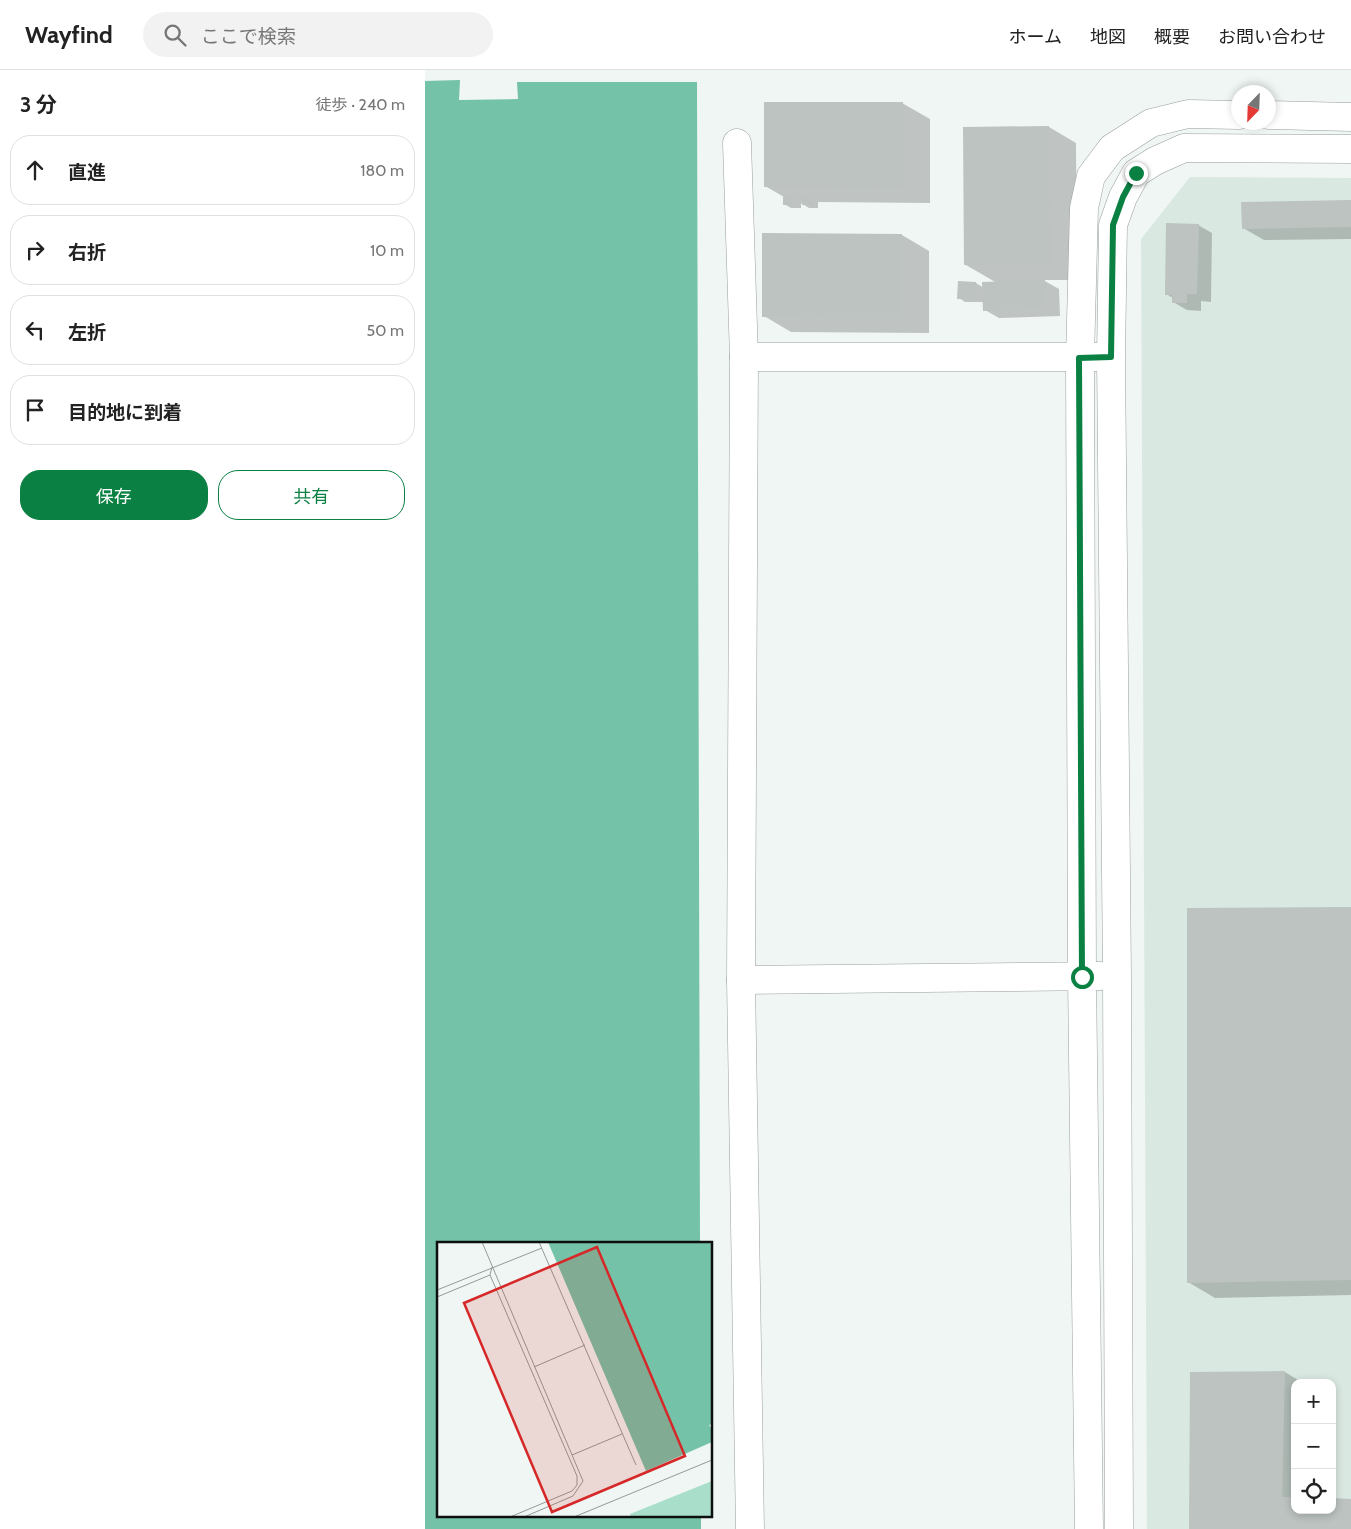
<!DOCTYPE html>
<html lang="ja">
<meta charset="utf-8">
<style>
:root{--surface:#fff;--page:#f2f2f2;--text:#222;--muted:#767676;--line:#e0e0e0;--accent:#0b8043}
body{margin:0;font-family:Cabin,"Noto Sans JP",sans-serif;background:var(--page);color:var(--text)}
.controls{position:absolute;right:15px;bottom:15px;display:grid;overflow:hidden;border-radius:10px;box-shadow:0 2px 8px #0003}
.controls button{width:45px;height:45px;display:grid;place-items:center;padding:0;border:0;border-bottom:1px solid var(--line);background:var(--surface);color:var(--text);font:25px sans-serif}
.compass{position:absolute;left:806px;top:15px;width:45px;height:45px;border-radius:50%;background:var(--surface);box-shadow:0 2px 8px #0003;rotate:203deg}
.stop{position:absolute;width:15px;height:15px;margin:-11px;border:4px solid #0b8043;border-radius:50%;background:#fff}
.stop.end{background:#0b8043;border-color:#fff;box-shadow:0 1px 5px #0008}
.list{margin:0;padding:0;list-style:none}
h2{display:flex;justify-content:space-between;align-items:center;height:65px;margin:0;padding:0 20px;font-size:21px}
h2 small{font-size:16px;font-weight:400;color:var(--muted)}
.list li{display:grid;grid-template-columns:32px 1fr auto;gap:15px;align-items:center;box-sizing:border-box;height:70px;margin:0 10px 10px;padding:0 10px;border:1px solid var(--line);border-radius:20px}
.list b{display:block;font-size:19px;white-space:nowrap}
.list em{font-size:16px;font-style:normal;color:var(--muted)}
.actions{display:flex;gap:10px;padding:15px 20px}
.actions a{flex:1;padding:11px 0;border:1px solid var(--accent);border-radius:20px;text-align:center;font-size:18px;color:var(--accent)}
.actions .main{background:var(--accent);color:#fff}
.icon{flex:none;width:28px;height:28px;fill:none;stroke:currentColor;stroke-width:2;stroke-linecap:round;stroke-linejoin:round}
.map{position:relative;flex:none;width:926px;height:1459px;overflow:hidden}
header{display:flex;align-items:center;gap:30px;box-sizing:border-box;height:70px;padding:0 25px;background:var(--surface);border-bottom:1px solid var(--line)}
header strong{font-size:24px}
nav{display:flex;gap:28px;margin-inline-start:auto;font-size:18px}
.search{width:350px;height:45px;background:var(--page);display:flex;align-items:center;gap:12px;box-sizing:border-box;padding:0 18px;border-radius:28px;color:var(--muted);font-size:19px}
main{display:flex}
aside{flex:1;background:var(--surface)}
.map>svg:first-child{display:block}
.built{fill:#dae8e2;fill-rule:evenodd}
.water{fill:#74c2a7}
.shadow{fill:#0003}
.building{fill:#bcc3c0}
.lines{fill:none;stroke-linecap:round;stroke-linejoin:round}
.minor-casing{stroke:#999f9c;stroke-width:29}
.tertiary-casing{stroke:#999f9c;stroke-width:29}
.minor{stroke:#fff;stroke-width:28}
.tertiary{stroke:#fff;stroke-width:28}
.route{stroke:#0b8043;stroke-width:6}
.inset-road{fill:none;stroke:#959a98;stroke-width:1}
.view{fill:#d62828;fill-opacity:0.15;stroke:#d62828;stroke-width:2.5}
.inset-edge{fill:none;stroke:#0e100f;stroke-width:2.5}
</style>
<header>
<strong>Wayfind</strong>
<div class="search"><svg class="icon" aria-label="search" viewBox="0 0 24 24"><circle cx="10" cy="10" r="6"/><path d="M15 15l6 6"/></svg>ここで検索</div>
<nav><a>ホーム</a><a>地図</a><a>概要</a><a>お問い合わせ</a></nav>
</header>
<main>
<aside>
<h2>3 分<small>徒歩 · 240 m</small></h2>
<ul class="list">
<li><svg class="icon" aria-label="ahead" viewBox="0 0 24 24"><path d="M12 20V5M6 11l6-6 6 6"/></svg><div><b>直進</b></div><em>180 m</em></li>
<li><svg class="icon" aria-label="right" viewBox="0 0 24 24"><path d="M7 20v-9h11M14 6l5 5-5 5"/></svg><div><b>右折</b></div><em>10 m</em></li>
<li><svg class="icon" aria-label="left" viewBox="0 0 24 24"><path d="M17 20v-9H6M10 6l-5 5 5 5"/></svg><div><b>左折</b></div><em>50 m</em></li>
<li><svg class="icon" aria-label="arrive" viewBox="0 0 24 24"><path d="M6 21V4h12l-3 4 3 4H6"/></svg><div><b>目的地に到着</b></div></li>
</ul>
<div class="actions"><a class="main">保存</a><a>共有</a></div>
</aside>
<div class="map">
<svg width="926" height="1459" viewBox="0 0 926 1459">
<rect width="100%" height="100%" fill="#eff6f3"/>
<path class="built" d="M765,107L926,108V1459H722L716,169ZM870,1313H907V1440H870Z"/>
<path class="water" d="M35,10L34,30L93,29L92,12H272L275,1173H14V1445H276V1459H0V11Z"/>
<path class="shadow" d="M477,33L505,49V133L393,132V138H384L376,133V138H366L359,134V127L340,116Z
M624,57L651,73L652,210H618L634,219L635,246L574,248L560,240L559,232H540L534,228L551,213L559,218L572,213L541,195Z
M926,132V169L839,170L818,158Z
M773,155L787,163L786,232L776,231V241L762,240L748,232V228L741,224Z
M477,165L504,181V263L366,262L339,246Z
M926,838V1225L790,1228L763,1212Z
M860,1302L878,1313H870V1440H907L926,1430V1459H766Z"/>
<path class="building" d="M339,32H478V118L339,117Z
M624,56L625,195H539L538,57Z
M358,127H369L370,135H358Z
M376,127H387V135H377Z
M926,130V157L817,159L816,132Z
M741,153L774,154L772,224H762V233H747V225H740Z
M337,163L477,164V248L337,247Z
M620,210L621,238L558,241L557,212Z
M533,211L551,212V229H532Z
M926,837V1210L762,1213V838Z
M860,1301L857,1427H870V1440H907V1428L926,1429V1459H764L765,1302Z"/>
<g class="lines">
<g class="minor-casing">
<path id="minor" d="M312,73L319,287L316,910L325,1459"/>
</g>
<g class="tertiary-casing">
<path id="tertiary" d="M844,45L926,47
M319,287H672
M316,910L675,906
M664,1459L657,907L655,288L659,138L666,106L687,78L726,53L763,44L814,45
M694,1459L692,906L686,287L688,155L698,127L711,103L730,91L759,78L926,79"/>
</g>
<use href="#minor" class="minor"/>
<use href="#tertiary" class="tertiary"/>
</g>
<g class="lines">
<path class="route" d="M657,907L654,288L686,287L688,155L698,127L711,103"/>
</g>
<g transform="translate(12 1172)">
<rect width="275" height="275" fill="#eff6f3"/>
<path d="M275,239V275H194L193,272Z" fill="#a8deca"/>
<path d="M275,0V182L272,183L275,187V200L209,229L111,0Z" fill="#74c2a7"/>
<path class="inset-road" d="M45,0L146,239L136,254L87,275M102,0L199,223M55,25L53,33L140,234V243L135,249L73,275M0,48L105,6M0,55L53,33M97,125L148,103M135,213L185,192M137,275L275,218"/>
<path class="view" d="M160,5L248,214L115,270L27,61Z"/>
<rect width="275" height="275" class="inset-edge"/>
</g>
</svg>
<div class="controls">
<button>+</button>
<button>−</button>
<button><svg class="icon" aria-label="locate" viewBox="0 0 24 24"><circle cx="12" cy="12" r="6"/><path d="M12 2v4M12 18v4M2 12h4M18 12h4"/></svg></button>
</div>
<svg class="compass" viewBox="-18 -18 36 36"><path d="M0-13l5 13h-10z" fill="#e53935"/><path d="M0 13l5-13h-10z" fill="#767676"/></svg>
<div class="stop" style="left:657px;top:907px"></div>
<div class="stop end" style="left:711px;top:103px"></div>
</div>
</main>
